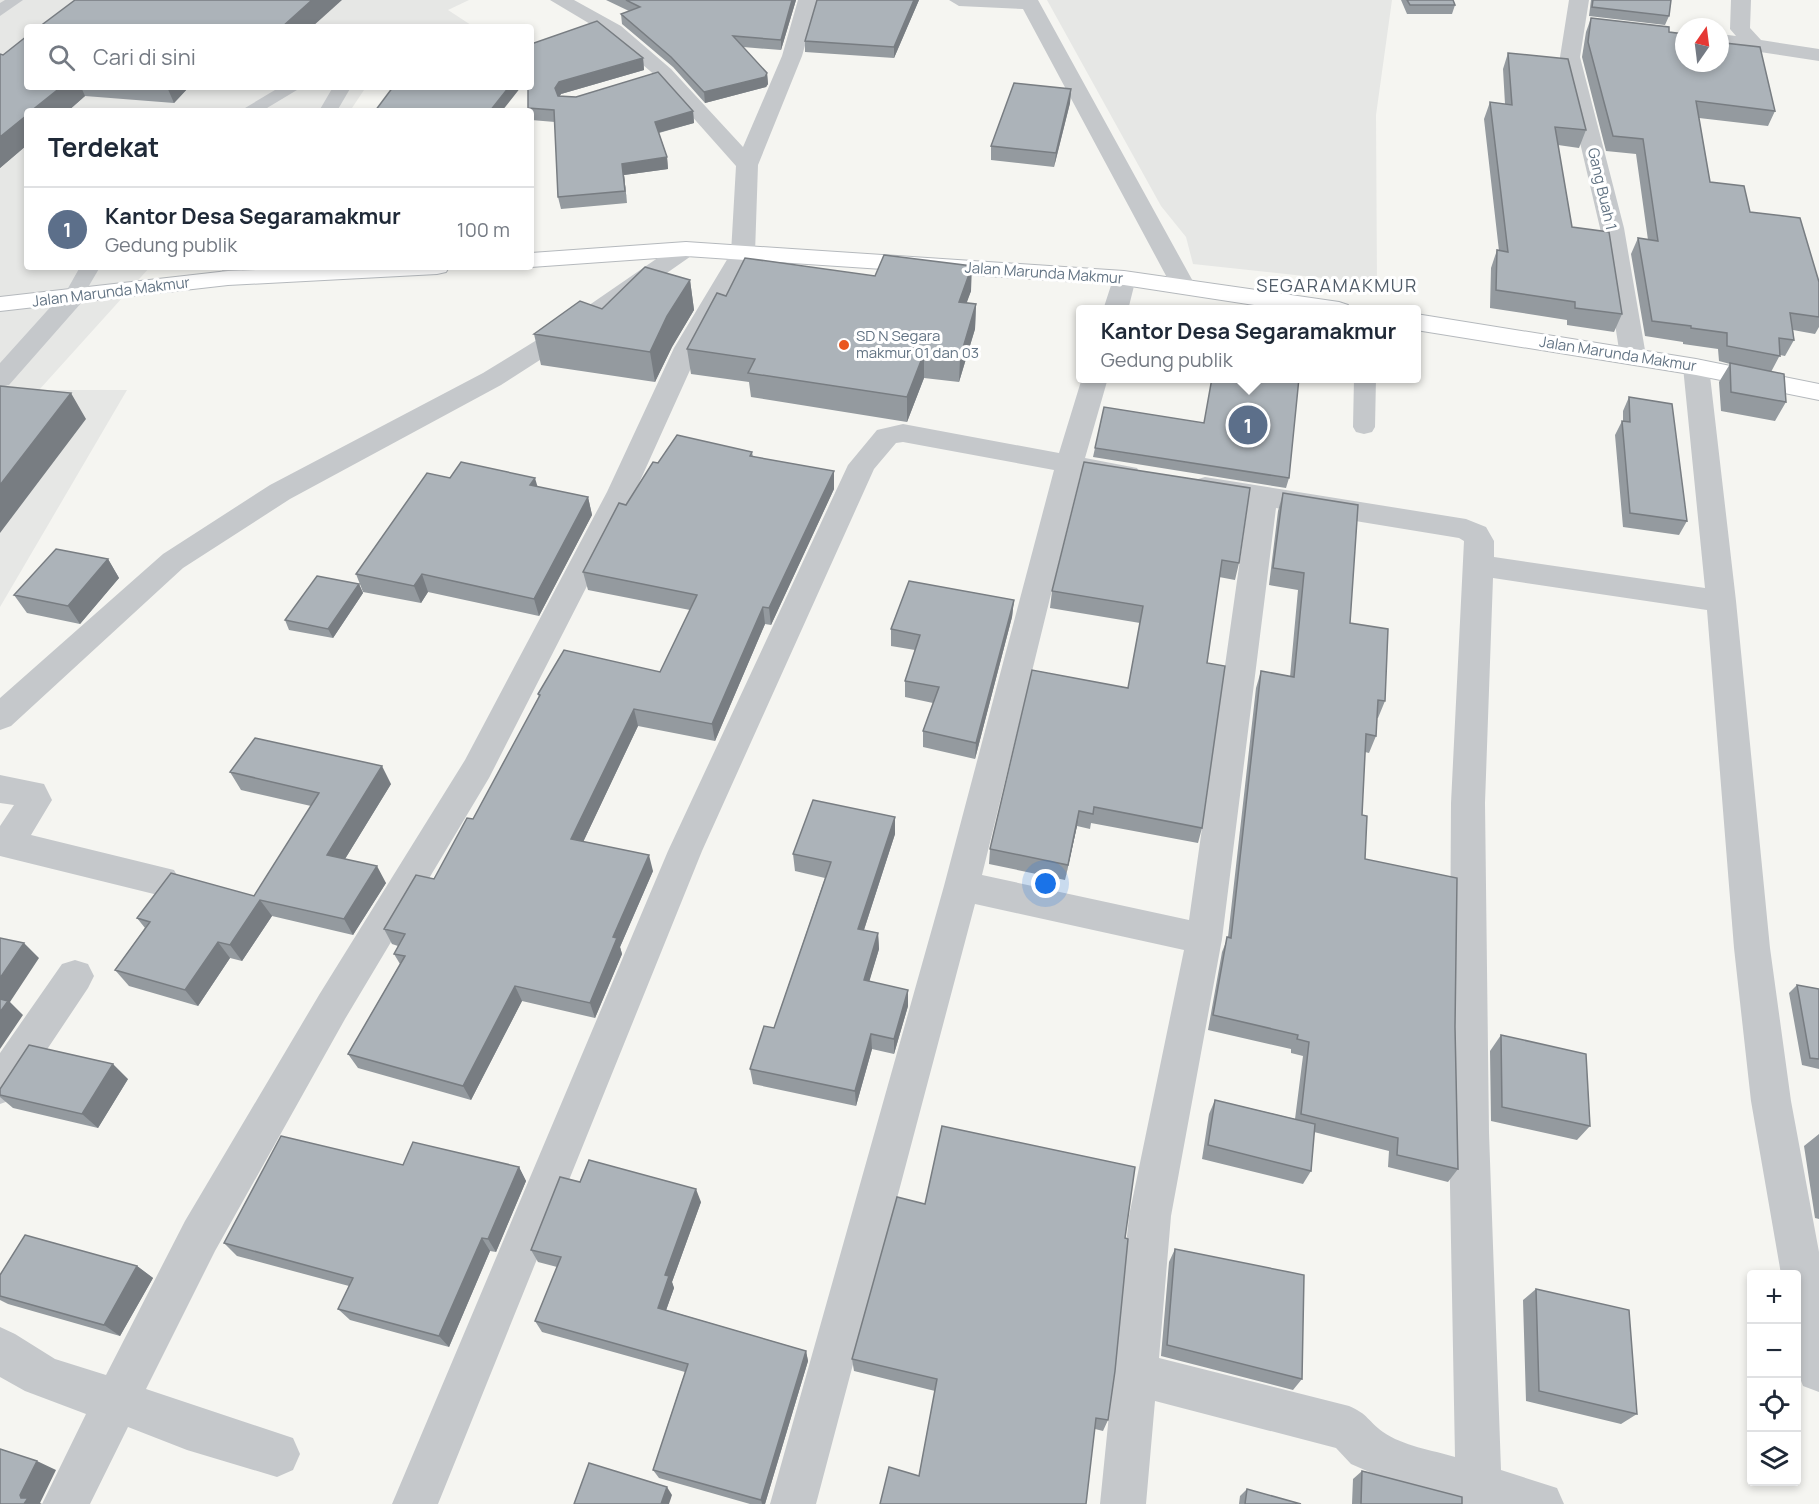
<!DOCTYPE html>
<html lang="id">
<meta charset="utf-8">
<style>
:root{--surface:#fff;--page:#f6f6f7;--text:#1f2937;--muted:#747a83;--line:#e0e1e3;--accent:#0f766e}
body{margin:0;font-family:Manrope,sans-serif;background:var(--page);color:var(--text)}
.controls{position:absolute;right:18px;bottom:18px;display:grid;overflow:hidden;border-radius:6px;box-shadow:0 3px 9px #0003}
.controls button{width:54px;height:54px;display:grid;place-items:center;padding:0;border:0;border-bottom:2px solid var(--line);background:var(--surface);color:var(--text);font:30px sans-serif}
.compass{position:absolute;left:1675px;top:18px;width:54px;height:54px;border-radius:50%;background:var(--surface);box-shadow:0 3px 9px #0003;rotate:14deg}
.you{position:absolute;left:1046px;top:884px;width:21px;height:21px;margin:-15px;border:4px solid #fff;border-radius:50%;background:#1a73e8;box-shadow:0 0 0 9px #1a73e833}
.badge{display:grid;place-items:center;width:39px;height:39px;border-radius:50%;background:var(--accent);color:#fff;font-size:20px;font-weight:700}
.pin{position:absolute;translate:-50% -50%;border:3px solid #fff;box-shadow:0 2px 6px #0006}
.popup{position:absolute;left:1076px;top:305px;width:345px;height:78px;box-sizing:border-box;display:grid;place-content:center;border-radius:6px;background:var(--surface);filter:drop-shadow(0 2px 4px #0005);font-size:20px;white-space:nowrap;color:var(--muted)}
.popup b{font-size:22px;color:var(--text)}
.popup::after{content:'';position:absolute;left:50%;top:100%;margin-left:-12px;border:12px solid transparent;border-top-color:var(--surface)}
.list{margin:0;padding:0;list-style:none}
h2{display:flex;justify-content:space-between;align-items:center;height:78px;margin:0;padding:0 24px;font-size:26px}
h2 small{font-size:20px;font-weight:400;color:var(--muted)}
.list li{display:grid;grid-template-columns:39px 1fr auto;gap:18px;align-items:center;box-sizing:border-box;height:84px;padding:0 24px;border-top:2px solid var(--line)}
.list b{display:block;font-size:22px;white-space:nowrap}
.list p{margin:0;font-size:20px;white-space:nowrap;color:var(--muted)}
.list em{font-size:20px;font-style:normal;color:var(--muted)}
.icon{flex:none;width:33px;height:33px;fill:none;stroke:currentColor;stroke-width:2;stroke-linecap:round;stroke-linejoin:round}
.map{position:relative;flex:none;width:1819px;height:1504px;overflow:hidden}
.search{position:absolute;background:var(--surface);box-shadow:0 3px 9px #0003;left:24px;top:24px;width:510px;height:66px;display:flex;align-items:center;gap:15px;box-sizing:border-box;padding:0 21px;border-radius:6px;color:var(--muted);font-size:22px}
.panel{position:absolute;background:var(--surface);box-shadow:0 3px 9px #0003;left:24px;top:108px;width:510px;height:162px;border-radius:6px}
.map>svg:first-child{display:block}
.built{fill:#e6e7e5}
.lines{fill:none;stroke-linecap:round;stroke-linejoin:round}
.primary-casing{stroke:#b5b9bd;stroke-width:2}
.lane{fill:#c5c8cb;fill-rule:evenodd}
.street{fill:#c5c8cb;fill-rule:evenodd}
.primary{fill:#fff;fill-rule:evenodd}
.wall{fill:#949a9f}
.shaded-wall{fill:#787d82}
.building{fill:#acb3b9;stroke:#787d82;stroke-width:1.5}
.poi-dot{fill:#ea551d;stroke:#fff;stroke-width:2}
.labels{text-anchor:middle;stroke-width:6;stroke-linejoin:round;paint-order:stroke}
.far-street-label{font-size:15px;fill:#637484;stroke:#fff}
.far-poi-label{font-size:15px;fill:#637484;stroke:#fff;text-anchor:start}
.far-quarter-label{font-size:18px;letter-spacing:1.5px;fill:#515d69;stroke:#fff}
</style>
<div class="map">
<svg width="1819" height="1504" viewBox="0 0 1819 1504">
<rect width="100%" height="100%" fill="#f5f5f1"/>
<path class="built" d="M0,0H469L448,10L474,27H27V87H366L350,111H27V267H150L39,390H127L0,607Z
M1047,0H1392L1376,115L1377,284L1193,264L1186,237L1161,206Z"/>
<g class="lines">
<g class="primary-casing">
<path id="primary" d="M686,242L1124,271L1339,302L1348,305L1351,310H1286L1124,285L686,256L531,267H530L531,253Z
M333,267H449L446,272L437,274L228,285L0,311V297L228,271Z
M1416,314L1696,359L1819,384V400L1696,375L1416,330Z"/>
</g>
<path class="lane" d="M5,0H23L0,16V3Z
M280,87H302L262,111H240Z
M333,87H351L337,111H319Z
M80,267H100L80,301H66L63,297Z
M224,267H244L235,282H221L218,278Z
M1354,378H1376L1375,427L1372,432L1364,434L1356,432L1353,427Z"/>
<path class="street" d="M550,0H574L621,26L671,69L743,147L782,56L798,0H818L802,56L758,165L755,253L700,348L635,492L489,778L345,1019L215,1251L146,1389L293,1438L300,1454L293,1470L277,1477L187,1450L128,1427L90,1504H42L86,1414L25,1391L0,1377V1327L15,1334L55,1359L106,1375L185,1221L319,995L465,760L607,492L674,348L731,253L736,166L657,77L607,34Z
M949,0H1038L1195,285L1192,290L1183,292L1174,290L1171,285L1023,9L959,6Z
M1569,0H1589L1580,57L1624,228L1646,356L1642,362L1633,364L1624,362L1620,356L1600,228L1560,57Z
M1731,0H1751L1750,28L1761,40L1819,49V61L1720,46V34L1736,36L1730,29Z
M686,242L694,244L698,249L694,254L571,340L501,385L290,499L183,568L11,726L0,730V698L163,554L270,485L483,373L553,330L678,244Z
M1124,271L1133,273L1136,278L1128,310H1103L1115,273Z
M73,290L82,292L85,297L82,302L9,385L0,387V363L64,292Z
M1696,359L1705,361L1709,367L1736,601L1770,948L1791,1101L1819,1252V1392L1803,1386L1796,1368V1274H1781L1751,1101L1734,948L1707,610L1493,578L1485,803L1489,1133L1501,1470L1557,1488L1564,1504H1460L1411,1490L1351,1464L1336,1448L1155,1401L1146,1504H1100L1129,1216L1184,950L975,904L816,1504H770L944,886L1054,470L903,442L896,443L874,469L702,851L438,1504H392L668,851L848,465L877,430L903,424L1059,453L1082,378H1108L1085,458L1137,468L1141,475L1137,482L1127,484L1080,476L982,875L1189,920L1248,503L1195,494L1191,487L1195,480L1205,477L1466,519L1486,527L1494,541V557L1705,588L1683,367L1687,361ZM1276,508L1459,538L1464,541L1451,803L1449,1133L1455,1457C1432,1450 1403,1446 1383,1432C1368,1421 1368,1414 1349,1406L1159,1358L1171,1216L1222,939Z
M0,775L44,784L52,800L31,835L174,870L180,881L174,892L162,896L0,856V826L14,805L0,803Z
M75,960L88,964L94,976L88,988L14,1099L0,1104V1053L62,964Z"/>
<use href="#primary" class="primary"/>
</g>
<path class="wall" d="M606,0H796L781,50L743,47L767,73L768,84L766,87L705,103L673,67L622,24L621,14L629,11Z
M817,0H919L894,58L805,52V41Z
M1401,0H1453L1455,5L1452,14H1407Z
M1591,0H1671L1669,16L1665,25L1589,16Z
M1591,18L1725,43L1775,111L1768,126L1699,118L1710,182L1750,212L1819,282V327L1815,334L1793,330L1794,340L1785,356L1780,355L1771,372L1786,402L1775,421L1721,411L1719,382L1730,364L1719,361L1718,349L1683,344V342L1645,336L1631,254L1638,238L1648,240L1636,154L1606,151L1582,57L1586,32Z
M1508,53L1586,130L1579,148L1558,145L1572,227L1622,314L1614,332L1567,325V320L1490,308L1491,268L1497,250L1499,251L1484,119L1490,102L1505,104L1503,69Z
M0,54L27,87H189L174,103L85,96L68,111H27V145L0,168Z
M643,58L644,70L561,94L560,96L693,111L694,123L659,133L667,157L668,169L624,175L627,203L561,209L558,197L555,122L531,120V111H528V108Z
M1071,89L1070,103L1054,167L991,160V146Z
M690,280L694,310L672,347L655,382L541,365L534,334L602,309Z
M971,291L966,303L976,304L975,329L959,382L924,378L907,422L751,397L749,382L691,374L687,349L726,296Z
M1629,397L1687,521L1679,535L1623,527L1615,435L1622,421H1623V411Z
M1095,448L1289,478L1286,488L1093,457Z
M752,452L753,457L834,489L771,625L765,624L715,741L638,726L583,842L653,871L620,947L622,954L595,1018L522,1001L471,1100L358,1068L348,1054L400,964L394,954L398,946L392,944L384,929L434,879L473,819L539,697L538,694L660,672L690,610L588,590L583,572L626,505L658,463Z
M1084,462L1239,563L1235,580L1219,577L1207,663L1202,828L1198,843L1091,823L1090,829L1077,826L1065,880L989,864L990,849L1128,688L1140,623L1050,608L1052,591Z
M450,478L537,487L588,497L592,515L539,616L428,592L421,603L363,592L356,574Z
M1283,493L1350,623L1385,701L1378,718H1377L1376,736L1369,753L1365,752L1362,815L1365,859L1455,1027L1458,1169L1448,1182L1388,1167L1389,1151L1314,1132L1311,1171L1303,1184L1202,1159L1209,1114L1215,1100L1295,1119L1303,1056L1291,1053V1049L1208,1030L1222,952L1228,937L1256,688L1261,671L1290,677L1298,590L1269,585L1278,511Z
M108,559L119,578L80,624L27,613L14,595Z
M359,584L363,593L333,638L289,630L285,620Z
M1014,600L1012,617L975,759L923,747V731L933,703L905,697V681L915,650L891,646V629Z
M230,772L391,784L345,859L386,883L353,935L272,916L242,961L230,958L198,1006L129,986L115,970L145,928L137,918L254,896L311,806L241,790Z
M895,817V834L864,930L878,933L879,949L869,981L908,1006L894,1054L872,1049L856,1106L753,1084L750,1069L774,1028L825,878L795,871L793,854Z
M1797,985L1819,989V1069L1802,1065L1789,993Z
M1501,1035L1590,1126L1577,1140L1491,1121L1490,1051Z
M128,1079L98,1128L13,1108L0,1097V1089Z
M1819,1134V1219L1815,1218L1804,1146Z
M403,1165L519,1167L526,1181L496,1252L490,1251L449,1347L350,1320L338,1309L349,1286L237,1256L224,1243Z
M580,1182L701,1202L672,1282L674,1288L666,1310L806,1351L808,1361L765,1504H750L659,1478L653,1470L685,1372L542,1332L535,1321L557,1267L538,1262L531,1250Z
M925,1204L1125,1238L1108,1420L1103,1431L1095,1429L919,1476L935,1391L854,1371L852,1359Z
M1175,1249L1302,1379L1293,1390L1161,1356L1169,1262Z
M137,1266L153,1278L120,1336L8,1304L0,1300V1275Z
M1536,1289L1637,1414L1621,1424L1526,1401L1523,1300Z
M1362,1471L1462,1504H1352L1353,1479Z
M1247,1489L1301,1504H1239L1240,1496Z"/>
<path class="shaded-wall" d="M312,0H342L312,27H282Z
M792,0H796L781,50V40Z
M914,0H919L894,58V47Z
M643,58L644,70L561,94L557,100L555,88L559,82Z
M767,73L768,84L766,87L705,103L704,92Z
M61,87H81L85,96L68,111H31Z
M167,87H189L174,103Z
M509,87H521L502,111H490Z
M1071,89L1070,103L1054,167L1056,153Z
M693,111L694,123L657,133L655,122Z
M27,115V145L0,168V137Z
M667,157L668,169L624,175L627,203L622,164Z
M972,266L971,291L958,327L959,302Z
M690,280L694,310L672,347L655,382L650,352L667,316Z
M976,304L975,329L959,382L960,358Z
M924,353V378L907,422V397Z
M71,393L86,419L0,533V485Z
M834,471V489L771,625L769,608Z
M535,478L540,495L530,485Z
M588,497L592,515L539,616L534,599Z
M108,559L119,578L80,624L68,606Z
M422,574L428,592L421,603L414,586Z
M359,584L363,593L333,638L328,629Z
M1014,600L1012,617L975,759L976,743Z
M763,607L765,624L715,741L712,724Z
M634,709L638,726L577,855L571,839Z
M382,766L391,784L337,872L327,855Z
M1079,811L1077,826L1065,880L1068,865Z
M895,817V834L859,945L858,929Z
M649,855L653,871L620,947L622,954L595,1018L590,1003L613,937Z
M377,866L386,883L353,935L344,919Z
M260,900L272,916L242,961L230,945Z
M878,933L879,949L865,996L864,980Z
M218,942L230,958L198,1006L185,990Z
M24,943L39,958L10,1002L23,1015L0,1049V978Z
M515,986L522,1001L471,1100L463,1086Z
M908,990V1006L894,1054V1039Z
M871,1034L872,1049L856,1106L855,1091Z
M113,1064L128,1079L98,1128L82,1114Z
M519,1167L526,1181L496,1252L488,1239Z
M696,1189L701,1202L672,1282L674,1288L663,1319L658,1308L665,1275Z
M482,1238L490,1251L449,1347L439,1336Z
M137,1266L153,1278L120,1336L104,1325Z
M806,1351L808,1361L765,1504H762L761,1500Z
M37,1461L56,1470L40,1503L42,1504H24L20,1495Z
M667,1487L672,1495L669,1504H661Z"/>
<path class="building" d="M75,0H312L282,27H39Z
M626,0H792L781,40L733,36L767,73L765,77L704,92L671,57L621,14L640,7Z
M817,0H914L894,47L805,41Z
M1407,0H1453L1455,5H1410Z
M1593,0H1671L1669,16L1592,7Z
M1591,18L1669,27V32L1684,34V63H1720V38H1724L1725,43L1760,47L1775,111L1696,101L1710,182L1744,186L1750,212L1800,218L1819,282V317L1790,313L1794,340L1779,338L1780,356L1727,346V333L1691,328V326L1652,321L1638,238L1658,241L1643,139L1613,136L1588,42Z
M597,21L643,58L559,82L555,88L558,96L576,97L658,72L693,111L655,122L667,157L622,164L625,191L558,197L554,110L528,108V87H531V44Z
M27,36V87H61L31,111H27V115L0,137V54L3,55Z
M1508,53L1568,59L1586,130L1555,127L1572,227L1609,232L1622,314L1575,308V302L1496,290L1497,250L1508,252L1490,102L1512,105Z
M1014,83L1071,89L1056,153L991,146Z
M393,87H509L490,111H375Z
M884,255L972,266L959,302L976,304L960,358L924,353L907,397L748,373L755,359L687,349L717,293L726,296L745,258L875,276Z
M645,267L690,280L667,316L650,352L534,334L580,301L602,309Z
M1730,363L1784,374L1786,402L1731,392Z
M1212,378H1299L1289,478L1095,448L1104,407L1204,423Z
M0,386L71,393L0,485Z
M1629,397L1672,404L1687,521L1630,513L1622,421L1630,422Z
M677,435L752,452L750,456L834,471L769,608L763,607L712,724L634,709L571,839L649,855L613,937L617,938L590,1003L515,986L463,1086L348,1054L405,956L394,954L405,934L384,929L416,875L434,879L467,818L473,819L540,695L538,694L564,650L660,672L697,595L583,572L619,503L626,505L653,462L658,463Z
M461,462L535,478L530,485L588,497L534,599L422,574L414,586L356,574L427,473L450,478Z
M1084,462L1250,488L1239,563L1222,560L1207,663L1225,666L1202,828L1094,807L1093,814L1079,811L1068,865L990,849L1032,670L1128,688L1143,606L1052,591Z
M1283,493L1358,505L1350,623L1388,629L1385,701L1378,700L1376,736L1366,734L1362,815L1367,816L1365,859L1457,878L1455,1027L1458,1169L1397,1155L1398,1138L1301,1114L1309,1042L1297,1039L1298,1035L1213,1015L1227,937L1231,938L1261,671L1294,677L1304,573L1273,568Z
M56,549L108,559L68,606L14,595Z
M317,576L359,584L328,629L285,620Z
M909,581L1014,600L976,743L923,731L939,687L905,681L920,635L891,629Z
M255,738L382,766L327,855L377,866L344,919L260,900L230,945L218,942L185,990L115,970L150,922L137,918L171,873L254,896L319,793L230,772Z
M813,800L895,817L858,929L878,933L864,980L908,990L894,1039L871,1034L855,1091L750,1069L764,1026L774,1028L831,862L793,854Z
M0,938L24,943L0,978Z
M1797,985L1819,989V1059L1810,1058Z
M0,999L8,1001L0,1012Z
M1501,1035L1586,1054L1590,1126L1502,1107Z
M29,1045L113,1064L82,1114L0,1095V1089Z
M1215,1100L1315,1124L1311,1171L1208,1145Z
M942,1126L1135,1167L1125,1238L1128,1239L1115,1371L1108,1420L1096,1418L1086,1504H880L889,1467L919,1476L937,1379L852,1359L897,1197L925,1204Z
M281,1136L403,1165L413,1142L519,1167L488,1239L482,1238L439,1336L338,1309L353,1278L224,1243Z
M589,1160L696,1189L665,1275L669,1276L658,1308L806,1351L761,1500L653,1470L688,1364L535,1321L561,1257L531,1250L560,1177L580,1182Z
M25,1235L137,1266L104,1325L0,1296V1275Z
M1175,1249L1304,1275L1302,1379L1167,1345Z
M1536,1289L1629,1310L1637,1414L1539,1391Z
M0,1449L37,1461L20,1495L21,1498H28L24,1504H0Z
M589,1463L667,1487L661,1504H574Z
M1362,1471L1462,1497V1504H1361Z
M1247,1489L1301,1504H1245Z"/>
<circle class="poi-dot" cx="844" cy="345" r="6"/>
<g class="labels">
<g class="far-street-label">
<text transform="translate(1602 189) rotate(77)" y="5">Gang Buah 1</text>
<text transform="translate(1044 273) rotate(4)" y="5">Jalan Marunda Makmur</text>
<text transform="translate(111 292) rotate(-7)" y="5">Jalan Marunda Makmur</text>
<text transform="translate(1618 354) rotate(9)" y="5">Jalan Marunda Makmur</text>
</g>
<g class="far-poi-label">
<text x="856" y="341">SD N Segara<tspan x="856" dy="17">makmur 01 dan 03</tspan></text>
</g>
<g class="far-quarter-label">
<text x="1337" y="292">SEGARAMAKMUR</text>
</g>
</g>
</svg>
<div class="controls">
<button>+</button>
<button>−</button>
<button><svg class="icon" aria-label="locate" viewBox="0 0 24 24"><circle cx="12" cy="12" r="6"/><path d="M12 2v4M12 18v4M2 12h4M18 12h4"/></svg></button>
<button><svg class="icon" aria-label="layers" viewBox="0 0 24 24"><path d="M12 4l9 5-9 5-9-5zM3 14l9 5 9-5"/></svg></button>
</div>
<svg class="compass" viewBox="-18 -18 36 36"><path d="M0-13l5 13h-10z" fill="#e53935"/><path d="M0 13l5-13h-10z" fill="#747a83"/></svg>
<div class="you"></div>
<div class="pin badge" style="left:1248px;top:425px;background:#5c6f8a">1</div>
<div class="popup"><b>Kantor Desa Segaramakmur</b>Gedung publik</div>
<div class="search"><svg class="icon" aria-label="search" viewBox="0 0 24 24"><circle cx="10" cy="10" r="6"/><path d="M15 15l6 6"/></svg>Cari di sini</div>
<section class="panel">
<h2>Terdekat<small></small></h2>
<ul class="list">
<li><span class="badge" style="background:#5c6f8a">1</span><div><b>Kantor Desa Segaramakmur</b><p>Gedung publik</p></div><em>100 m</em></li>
</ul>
</section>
</div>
